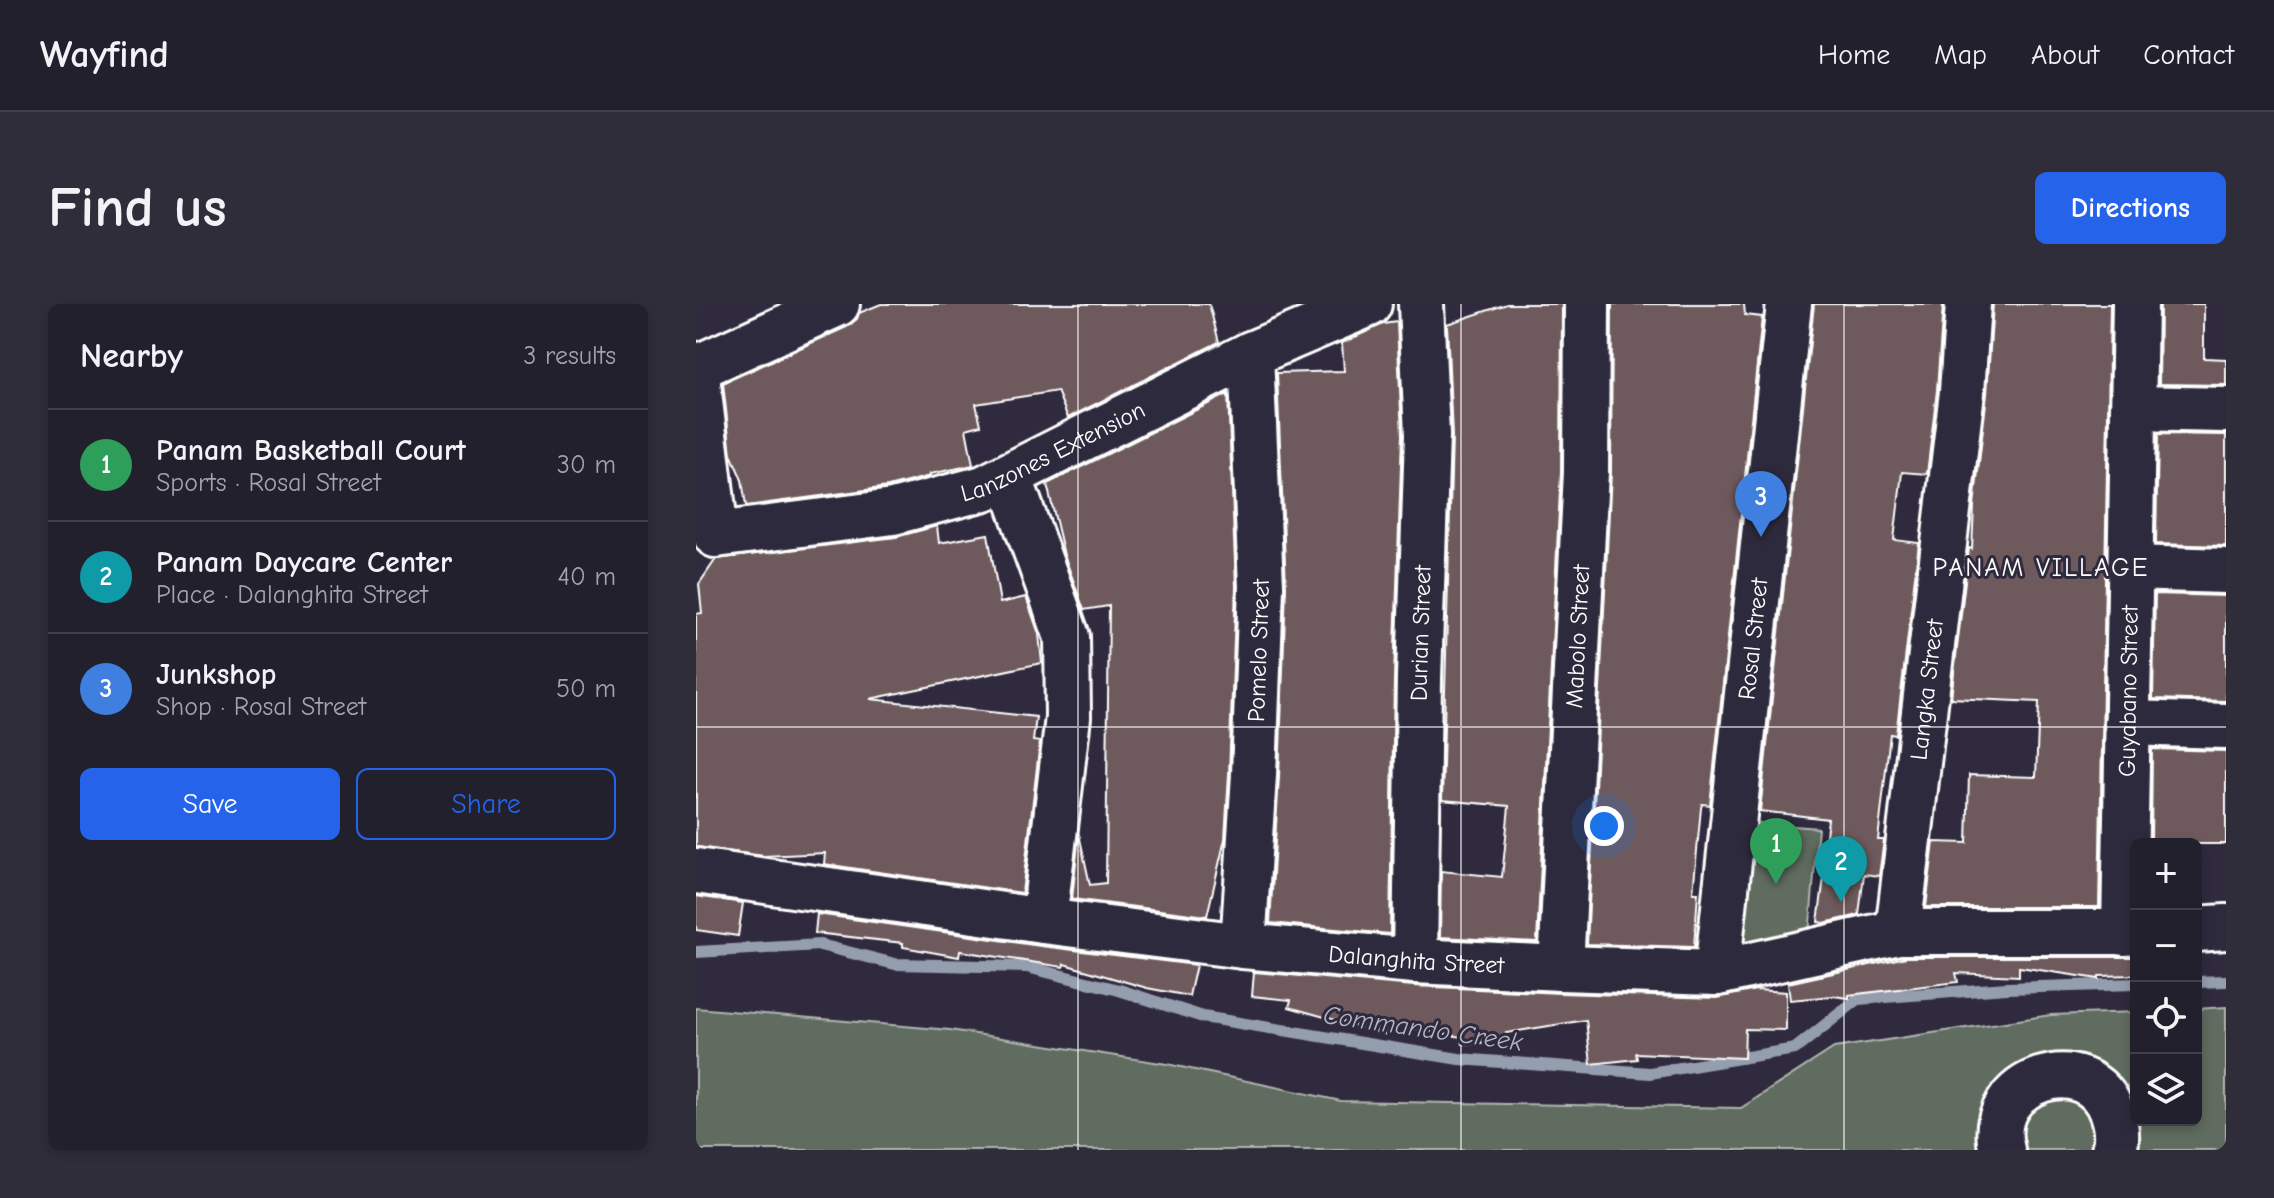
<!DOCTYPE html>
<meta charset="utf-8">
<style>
:root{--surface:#23202e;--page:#2f2d3a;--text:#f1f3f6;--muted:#a3a3aa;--line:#403e4a;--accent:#2563eb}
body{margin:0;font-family:"Comic Neue",sans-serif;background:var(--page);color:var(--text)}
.controls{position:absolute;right:24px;bottom:24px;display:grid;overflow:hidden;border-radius:12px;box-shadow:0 4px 12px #0003}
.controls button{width:72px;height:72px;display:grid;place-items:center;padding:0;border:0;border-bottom:2px solid var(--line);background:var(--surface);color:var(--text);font:40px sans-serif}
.you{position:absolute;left:908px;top:522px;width:28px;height:28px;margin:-20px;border:6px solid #fff;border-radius:50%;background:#1a73e8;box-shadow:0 0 0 12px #1a73e833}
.badge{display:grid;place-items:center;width:52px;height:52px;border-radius:50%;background:var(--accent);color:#fff;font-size:26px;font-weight:700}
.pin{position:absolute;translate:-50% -66px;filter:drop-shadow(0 2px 4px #0008)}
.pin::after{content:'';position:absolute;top:42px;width:28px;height:24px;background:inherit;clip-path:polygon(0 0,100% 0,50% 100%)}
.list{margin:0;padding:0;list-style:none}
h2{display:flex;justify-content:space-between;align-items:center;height:104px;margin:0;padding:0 32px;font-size:34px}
h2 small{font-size:26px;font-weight:400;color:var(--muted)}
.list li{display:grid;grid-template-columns:52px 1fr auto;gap:24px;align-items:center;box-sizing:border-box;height:112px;padding:0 32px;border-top:2px solid var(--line)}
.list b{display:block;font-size:30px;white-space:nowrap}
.list p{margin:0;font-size:26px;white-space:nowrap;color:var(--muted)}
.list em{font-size:26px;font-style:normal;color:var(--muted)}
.actions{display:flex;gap:16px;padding:24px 32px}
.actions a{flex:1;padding:18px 0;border:2px solid var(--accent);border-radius:12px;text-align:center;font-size:28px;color:var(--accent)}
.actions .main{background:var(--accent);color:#fff}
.icon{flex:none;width:44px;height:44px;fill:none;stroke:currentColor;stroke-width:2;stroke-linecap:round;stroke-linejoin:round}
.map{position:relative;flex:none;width:1530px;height:846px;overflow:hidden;border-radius:12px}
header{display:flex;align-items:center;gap:48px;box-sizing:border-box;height:112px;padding:0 40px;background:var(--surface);border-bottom:2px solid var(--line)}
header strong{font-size:38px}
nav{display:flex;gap:44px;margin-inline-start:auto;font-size:28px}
.intro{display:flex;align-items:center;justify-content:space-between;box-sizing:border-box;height:192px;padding:0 48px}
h1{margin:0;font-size:56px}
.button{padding:20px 36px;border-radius:12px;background:var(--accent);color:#fff;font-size:28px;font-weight:700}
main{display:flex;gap:48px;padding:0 48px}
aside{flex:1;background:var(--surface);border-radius:12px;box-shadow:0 4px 12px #0003}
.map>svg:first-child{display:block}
.green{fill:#616c61;stroke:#b0b6b0;stroke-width:2}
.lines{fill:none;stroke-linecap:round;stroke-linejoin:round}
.stream{stroke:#959eaf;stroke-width:12}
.building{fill:#6e5a5b;stroke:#fff;stroke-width:2}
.minor-casing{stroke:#fff;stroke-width:50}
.minor{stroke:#2f2a3d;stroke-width:44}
.grid{fill:none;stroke:#fff;stroke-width:2;stroke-opacity:0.55}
.labels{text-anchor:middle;stroke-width:6;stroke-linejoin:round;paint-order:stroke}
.street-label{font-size:24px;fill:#fff;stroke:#2f2a3d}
.neighbourhood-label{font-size:26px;letter-spacing:2px;fill:#fff;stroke:#2f2a3d}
.water-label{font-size:26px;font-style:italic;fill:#b0b7c3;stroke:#2f2a3d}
</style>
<header>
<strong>Wayfind</strong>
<nav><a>Home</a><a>Map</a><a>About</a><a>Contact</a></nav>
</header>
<div class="intro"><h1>Find us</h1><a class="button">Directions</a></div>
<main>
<aside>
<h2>Nearby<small>3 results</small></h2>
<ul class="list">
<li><span class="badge" style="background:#2e9e5b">1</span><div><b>Panam Basketball Court</b><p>Sports · Rosal Street</p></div><em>30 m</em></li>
<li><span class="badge" style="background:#0f9aa8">2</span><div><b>Panam Daycare Center</b><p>Place · Dalanghita Street</p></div><em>40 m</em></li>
<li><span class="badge" style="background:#3f7fe0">3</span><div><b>Junkshop</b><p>Shop · Rosal Street</p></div><em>50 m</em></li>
</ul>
<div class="actions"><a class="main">Save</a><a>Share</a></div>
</aside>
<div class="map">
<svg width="1530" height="846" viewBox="0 0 1530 846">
<rect width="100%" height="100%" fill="#2f2a3d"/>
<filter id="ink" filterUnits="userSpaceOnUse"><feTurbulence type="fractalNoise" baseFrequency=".0125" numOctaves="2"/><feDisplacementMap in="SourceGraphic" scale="16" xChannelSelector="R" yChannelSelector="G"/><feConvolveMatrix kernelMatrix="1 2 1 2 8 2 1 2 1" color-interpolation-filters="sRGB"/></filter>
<g filter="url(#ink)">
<path class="green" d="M1048,518L1122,524L1112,643L1038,637Z
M1530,703V846H0V704L254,726L471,760L645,797L1045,804L1138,744L1355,711L1440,708V816H1500V705Z"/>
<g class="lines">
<path class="stream" d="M0,648L124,641L199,660L331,663L423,686L507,713L763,755L954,769L1099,745L1162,695L1311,684L1440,680
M1500,678L1530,677"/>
</g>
<path class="building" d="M185,0H513L523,38L372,114L361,87L280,100L285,121L270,125L277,161L234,170V172L192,183L50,202L46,176L35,150L27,79L151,23L161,15L163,9Z
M811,0H866L865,167L841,638L744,633L745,567L806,573L813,502L746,496L756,132L751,20Z
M916,0H1048L1049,11L1066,13L1014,501L1006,500L1005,504L997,589H1002L998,643L891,640L915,169Z
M1118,0H1247L1241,86L1231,170L1206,168L1198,236L1223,239L1200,431L1194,430L1182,536H1188L1183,572L1168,570L1163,611L1128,619L1122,618L1129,566L1126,565L1132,515L1064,507Z
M1297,0H1414L1403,603H1230L1238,538L1271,539L1273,471L1340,473L1343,398L1255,394L1273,244L1276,245L1278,202L1291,90Z
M1464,0H1508V54L1530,55V81L1463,80Z
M701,18L706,131L698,374L694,630L574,619L583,473L590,283L581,69L648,67L646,39L687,20Z
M532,90L540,282L533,470L529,535L511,612L376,595L383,530L394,581L410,579L413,302L388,306L368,251L351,180Z
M1462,130L1530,131V242L1460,240Z
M241,222L243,239L292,230L304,299L330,293L343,330L346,359L174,395L340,413L337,437L344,438L326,589L128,560L129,549L68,552L0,543V310L6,309L3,280L20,255L200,233Z
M1459,290L1530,292V397L1457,395Z
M1456,445L1530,447V540H1455Z
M0,592L47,599L42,632L0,626Z
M121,610L345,642L500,661L493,692L451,684L368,660L367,663L264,647L263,653L207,643V639L119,629Z
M1210,653H1438V671L1403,672V675L1323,663V672L1260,669L1262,678L1153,691V694L1137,692L1094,696L1092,679Z
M558,668L718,682L864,689L1021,694L1060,686L1090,688V726L1049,725L1048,754L940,749L941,755L895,760L890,716L810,729L811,737L767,740L766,733L692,720L689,730L593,703L595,696L556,692Z"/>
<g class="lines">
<g class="minor-casing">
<g id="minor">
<path d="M0,63L20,231"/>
<path d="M0,64L141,0"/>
<path d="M1437,104L1530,106"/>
<path d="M313,172L371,333L372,413L348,617"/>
<path id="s1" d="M20,231L197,208L288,184L555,50L673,0"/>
<path d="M1434,264L1530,267"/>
<path d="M1431,419L1530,422"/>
<path id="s2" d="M0,567L348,617L547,642L719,657L865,664L1021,669L1202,628H1440"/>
<path d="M1500,625L1530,623"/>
<path id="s3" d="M1202,628L1266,88L1272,0"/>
<path id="s4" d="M1428,629L1439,0"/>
<path id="s5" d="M547,642L558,471L565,282L555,50"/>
<path id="s6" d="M719,657L723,374L731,131L725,0"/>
<path id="s7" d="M865,664L890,168L891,0"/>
<path id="s8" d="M1021,669L1093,0"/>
<path d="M1306,846C1286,776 1393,741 1416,809C1420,821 1422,834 1418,846"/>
</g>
</g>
<use href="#minor" class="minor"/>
</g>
</g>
<path class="grid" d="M382,0V846M765,0V846M1148,0V846M0,423H1530"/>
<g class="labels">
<g class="street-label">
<text dy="8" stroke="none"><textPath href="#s1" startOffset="350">Lanzones Extension</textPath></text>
<text dy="8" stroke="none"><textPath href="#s6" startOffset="328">Durian Street</textPath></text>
<text dy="8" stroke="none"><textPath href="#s7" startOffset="332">Mabolo Street</textPath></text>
<text dy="8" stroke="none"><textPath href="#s8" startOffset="336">Rosal Street</textPath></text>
<text dy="8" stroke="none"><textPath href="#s5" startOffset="296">Pomelo Street</textPath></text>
<text dy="8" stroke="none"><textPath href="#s3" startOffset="244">Langka Street</textPath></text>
<text dy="8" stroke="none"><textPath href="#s4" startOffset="242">Guyabano Street</textPath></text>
<text dy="8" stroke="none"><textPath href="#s2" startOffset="726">Dalanghita Street</textPath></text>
</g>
<g class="neighbourhood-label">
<text x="1345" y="272">PANAM VILLAGE</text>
</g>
<g class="water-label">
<text transform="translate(727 724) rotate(8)" y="9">Commando Creek</text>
</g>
</g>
</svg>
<div class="controls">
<button>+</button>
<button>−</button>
<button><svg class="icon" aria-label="locate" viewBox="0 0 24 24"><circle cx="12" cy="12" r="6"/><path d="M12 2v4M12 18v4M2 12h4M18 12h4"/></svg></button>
<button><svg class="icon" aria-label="layers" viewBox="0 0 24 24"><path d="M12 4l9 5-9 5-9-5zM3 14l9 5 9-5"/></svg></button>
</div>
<div class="you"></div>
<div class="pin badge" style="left:1080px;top:580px;background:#2e9e5b">1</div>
<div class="pin badge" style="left:1145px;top:598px;background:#0f9aa8">2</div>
<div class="pin badge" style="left:1065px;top:233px;background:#3f7fe0">3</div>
</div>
</main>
